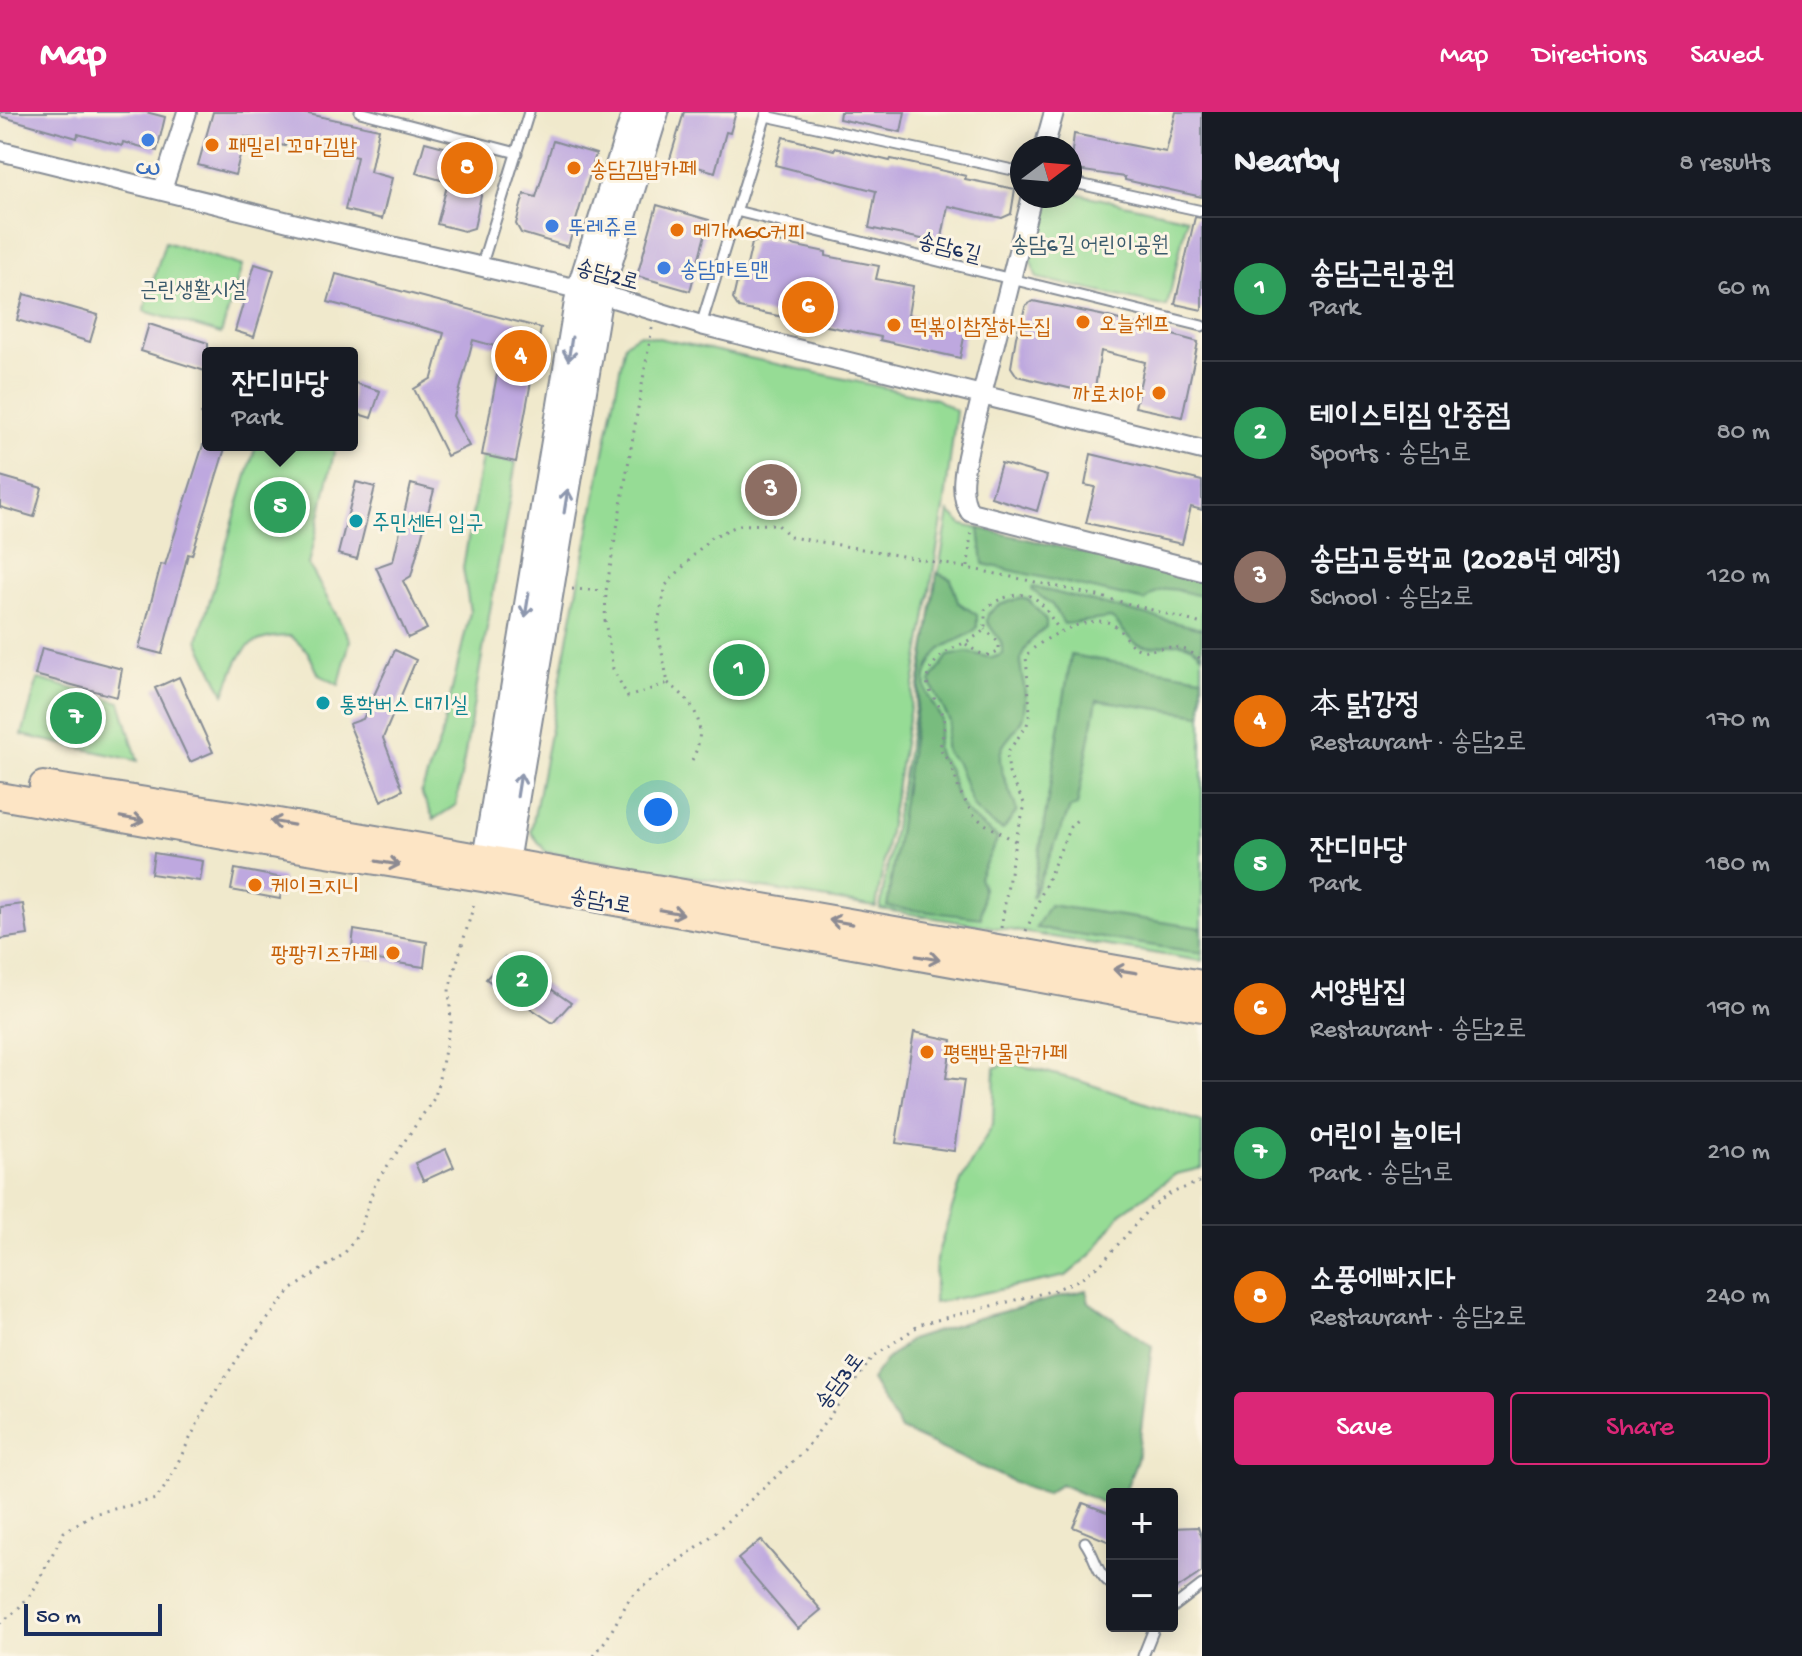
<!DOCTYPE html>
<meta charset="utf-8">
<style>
:root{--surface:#171b24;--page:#20242c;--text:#f1f3f6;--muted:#9ea1a6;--line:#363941;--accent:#db2777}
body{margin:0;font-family:"Gochi Hand","LXGW WenKai TC","Poor Story",sans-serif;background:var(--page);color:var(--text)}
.controls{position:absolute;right:24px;bottom:24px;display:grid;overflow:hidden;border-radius:8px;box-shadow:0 4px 20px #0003}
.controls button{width:72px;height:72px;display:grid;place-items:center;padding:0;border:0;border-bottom:2px solid var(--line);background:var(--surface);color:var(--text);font:40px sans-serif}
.compass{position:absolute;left:1010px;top:24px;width:72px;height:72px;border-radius:50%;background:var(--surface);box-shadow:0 4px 20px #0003;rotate:74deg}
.scale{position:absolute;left:24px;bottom:20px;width:138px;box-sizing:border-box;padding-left:8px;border:4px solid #1b2f5e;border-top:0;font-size:22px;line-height:28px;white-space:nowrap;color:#1b2f5e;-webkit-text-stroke:6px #fcf5e5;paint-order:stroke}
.you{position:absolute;left:658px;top:700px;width:28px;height:28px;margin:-20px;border:6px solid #fff;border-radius:50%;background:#1a73e8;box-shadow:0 0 0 12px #1a73e833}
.badge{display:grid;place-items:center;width:52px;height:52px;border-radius:50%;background:var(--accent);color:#fff;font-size:26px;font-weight:700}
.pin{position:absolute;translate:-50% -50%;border:4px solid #fff;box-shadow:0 2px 8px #0006}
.popup{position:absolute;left:202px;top:235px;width:156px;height:104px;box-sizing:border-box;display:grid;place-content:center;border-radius:8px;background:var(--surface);filter:drop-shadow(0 2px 6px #0005);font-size:26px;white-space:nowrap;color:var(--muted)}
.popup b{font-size:30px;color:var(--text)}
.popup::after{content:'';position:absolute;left:50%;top:100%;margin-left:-16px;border:16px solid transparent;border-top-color:var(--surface)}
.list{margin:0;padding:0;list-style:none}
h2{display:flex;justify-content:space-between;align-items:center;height:104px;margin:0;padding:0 32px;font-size:34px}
h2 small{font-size:26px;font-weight:400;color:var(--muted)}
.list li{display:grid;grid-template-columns:52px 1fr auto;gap:24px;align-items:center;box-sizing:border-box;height:144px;padding:0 32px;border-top:2px solid var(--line)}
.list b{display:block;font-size:30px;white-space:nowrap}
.list p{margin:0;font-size:26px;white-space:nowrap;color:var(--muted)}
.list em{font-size:26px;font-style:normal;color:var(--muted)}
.actions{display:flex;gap:16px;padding:24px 32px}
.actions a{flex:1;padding:18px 0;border:2px solid var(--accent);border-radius:8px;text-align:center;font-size:28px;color:var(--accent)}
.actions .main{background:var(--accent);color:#fff}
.map{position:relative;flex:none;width:1202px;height:1544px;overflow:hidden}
header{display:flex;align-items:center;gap:48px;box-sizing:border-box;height:112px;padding:0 40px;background:var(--accent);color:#fff}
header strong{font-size:38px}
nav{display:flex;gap:44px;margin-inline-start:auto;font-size:28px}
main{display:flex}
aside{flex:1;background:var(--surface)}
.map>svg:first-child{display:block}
.green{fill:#96dc95;stroke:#58867a;stroke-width:2}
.forest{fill:#78bc7e;stroke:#4a766e;stroke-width:2}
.building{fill:#bea8df}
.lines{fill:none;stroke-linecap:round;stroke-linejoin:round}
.service-casing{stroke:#868c95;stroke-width:13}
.minor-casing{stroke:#868c95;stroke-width:22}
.tertiary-casing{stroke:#868c95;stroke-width:28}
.secondary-casing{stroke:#868c95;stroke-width:30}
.path{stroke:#868c95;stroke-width:3;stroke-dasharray:2 6;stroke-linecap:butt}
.service{stroke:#fff;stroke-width:9}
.minor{stroke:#fff;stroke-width:18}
.tertiary{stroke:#fff;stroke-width:24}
.secondary{stroke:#fde5c5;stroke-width:26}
.oneway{stroke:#8d97ae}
.oneway2{stroke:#8c8a92}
.shop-dot{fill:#3f7fe0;stroke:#fcf5e5;stroke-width:3}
.food-dot{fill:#e8710a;stroke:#fcf5e5;stroke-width:3}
.culture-dot{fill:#0f9aa8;stroke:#fcf5e5;stroke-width:3}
.labels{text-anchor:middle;stroke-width:6;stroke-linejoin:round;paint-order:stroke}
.food-label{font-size:22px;fill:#c56008;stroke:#fcf5e5;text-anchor:start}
.shop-label{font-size:22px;fill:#366cbe;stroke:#fcf5e5;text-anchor:start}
.park-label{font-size:22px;fill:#3a5a6c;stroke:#fcf5e5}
.street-label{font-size:22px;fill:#1b2f5e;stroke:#fcf5e5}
.culture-label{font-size:22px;fill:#0d838f;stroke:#fcf5e5;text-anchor:start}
</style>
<header>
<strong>Map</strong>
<nav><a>Map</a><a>Directions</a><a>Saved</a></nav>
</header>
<main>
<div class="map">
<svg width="1202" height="1544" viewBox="0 0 1202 1544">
<rect width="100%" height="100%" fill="#fcf5e5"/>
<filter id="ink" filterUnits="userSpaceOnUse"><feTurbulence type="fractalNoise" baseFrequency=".0125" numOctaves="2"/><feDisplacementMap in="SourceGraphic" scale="16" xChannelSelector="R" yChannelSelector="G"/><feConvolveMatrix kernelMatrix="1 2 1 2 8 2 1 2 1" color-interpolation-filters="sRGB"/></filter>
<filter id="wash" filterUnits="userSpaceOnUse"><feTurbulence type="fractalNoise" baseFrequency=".006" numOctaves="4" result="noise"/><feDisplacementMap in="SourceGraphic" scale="32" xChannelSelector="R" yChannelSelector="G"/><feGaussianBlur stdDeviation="1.8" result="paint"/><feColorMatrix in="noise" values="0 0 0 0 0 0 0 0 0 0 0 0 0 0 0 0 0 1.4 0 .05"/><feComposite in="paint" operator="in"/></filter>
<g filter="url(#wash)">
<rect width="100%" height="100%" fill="#f0e9cc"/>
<path class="green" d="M1070,80L1187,106L1167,195L1037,166L1030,147L1046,88L1051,84H1070Z
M165,130L242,154L221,222L144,199Z
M640,222L936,287L956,299L944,397L876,795L546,740L531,720L625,231Z
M256,333H326L335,336L309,453L350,528L339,573L319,563L308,540L291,524C242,524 241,541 224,582L198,528Z
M482,345L516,350L456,693L434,707L421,681L441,625L470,500L463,456Z
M949,400L963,413L1202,468V849L880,797Z
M38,567L120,590L138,649L22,623Z
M1008,950L1080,969L1202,1010V1056L1176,1062L1122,1100L1091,1143L1066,1164L934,1191L936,1147L961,1069L993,1012L995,956Z"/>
<path class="forest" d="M979,416L1202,468V484C1177,480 1166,468 1145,489L983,452Z
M937,461L951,467L958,490L977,503V516C967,526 956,527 944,535C937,539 932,548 929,555C919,578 932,588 942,608L936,635L939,646C955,657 950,676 960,691C969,706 984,715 998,726L979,765L983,776L981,806L887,795Z
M1033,475L1202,517V543C1178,517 1159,543 1137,532C1125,526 1122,513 1111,506L1064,512L1052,493L1032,478Z
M1020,486L1029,488L1046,508V515C999,552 1034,562 1023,604C1019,620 999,629 1000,647C1001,666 1012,681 1017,699L1003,718C964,697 973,688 958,654C955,646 945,644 945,634C944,627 949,617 950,610L930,570L948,544L967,540L992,546L1003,542L1001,530L987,510L988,502L997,494Z
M1071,543L1202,565V603L1097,588L1077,694L1070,696L1032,786Z
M1049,793L1202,816V841L1036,816Z
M1086,1178L1089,1190L1152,1234L1137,1348L1124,1382H1112V1395L1060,1372L1046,1382L1027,1376L901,1318L871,1268L886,1248L910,1228L975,1207Z"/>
<g id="blocks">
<path class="building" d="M1,0H146L165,5L157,39L123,30L122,34L78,22L77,26L0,4Z
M213,0H299L379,17L370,60L392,66L382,107L345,98L357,45L286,30L285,34L245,25L235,63L198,53Z
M684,0H736L730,21L726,20L715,60L670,47Z
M840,0H905L901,20L839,7Z
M1176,0H1202V85L1125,68V65L1070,57L1074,22L1166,40Z
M783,25L834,38L835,36L890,49L891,47L918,53L966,64L965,67L1015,77L1011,102L1002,106L948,94L941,131L869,116L876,79L775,53Z
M553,29L596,42L568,135L521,121L516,112L524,82L536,85Z
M425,30L489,47L474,116L464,119L437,112L448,70L416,61Z
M657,93L709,108L690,179L637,164Z
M1195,105L1202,106V198L1175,192Z
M763,127L826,140V144L879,154L876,167L913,174L908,203L966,215L960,246L880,228L881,225L739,196L733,187L739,161L745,162L752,131Z
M255,152L274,158L254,225L235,219Z
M336,162L541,216L516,350L482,343L502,236L473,228L453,304L469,334L447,344L414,277L432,266L444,221L328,190Z
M24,182L98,203L90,230L17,208Z
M1033,189L1105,204L1198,230L1182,305L1135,295L1145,250L1101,239L1094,282L1017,264L1011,255L1016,225L1026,193Z
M149,212L208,231V260L141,239Z
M352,270L380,279L371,306L352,300Z
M203,333H226L192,443L188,442L162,542L139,536L161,452L165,453Z
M1091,342L1202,369V398L1191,395L1182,432L1086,411L1095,375L1085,373Z
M1001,351L1047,364L1037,399L991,385Z
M0,364L42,376L34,405L0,395Z
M356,370L375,375L357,447L338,442Z
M411,372L434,378L411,464L403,469L427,517L408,526L376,455L393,449Z
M42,536L122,557L117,585L35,563Z
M395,538L416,548L383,626L403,678L381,689L349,612L363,607Z
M179,565L213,640L190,650L155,576Z
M154,741L203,749L200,769L151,762Z
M235,757L283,766L280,787L231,778Z
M23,792L28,823L0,827V795Z
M354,818L427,830L424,855L351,844Z
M505,845L571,891L553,911L486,867Z
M914,920L952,928L946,966L964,968L954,1039L896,1031Z
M446,1037L454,1055L423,1069L415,1051Z
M1083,1391L1112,1402V1431L1073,1415Z
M1198,1415L1202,1426V1460L1172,1480V1416Z
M761,1428L821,1498L798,1517L738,1447Z"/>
</g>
</g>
<g filter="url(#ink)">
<use href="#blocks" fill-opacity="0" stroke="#868c95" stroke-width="2"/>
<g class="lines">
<g class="service-casing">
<path id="service" d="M360,0L517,41
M766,4L1022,60
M1070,70L1202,99
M736,99L1202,214
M481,155L529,0
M701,213L767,0
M1085,1430C1097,1447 1095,1460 1112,1473
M1172,1496L1202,1473
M1143,1544L1155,1514"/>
</g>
<g class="minor-casing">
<path id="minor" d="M1044,36L1054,0
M0,39L313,116L600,182L701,213L1202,338
M162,78L187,0
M1032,84L972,322C967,346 956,379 970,400L1202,459"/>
</g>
<g class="tertiary-casing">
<path id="tertiary" d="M482,765L579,178L635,0
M506,769V750L600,182L656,0"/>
</g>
<g class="secondary-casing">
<path id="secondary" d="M43,673L250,705L1202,872
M0,684L246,728L482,766L1202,896"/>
</g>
<path class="path" d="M652,216L606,479L605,508L613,557L628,585L668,571L657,515L666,473L710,426L739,413L777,412L791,425C929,448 1067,472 1202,512
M201,303L208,296
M968,455L971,418
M572,477L604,479
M966,532C976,540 987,548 999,539V531L985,517
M668,571C696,591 709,615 692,648
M1015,729L983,711L972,701L959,678L951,651L940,637C941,628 946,615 944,606C938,583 914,574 937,548C950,534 971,531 985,517V498C992,491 997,488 1007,485C1039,476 1043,495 1060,519
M1001,816L1015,730L1025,693L1009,661L1007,641L1027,613L1030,600L1026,544C1039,527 1089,502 1110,511C1124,517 1126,535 1143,538C1149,539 1155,537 1162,536C1178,533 1189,538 1202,548
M1026,819L1070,715L1078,707
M0,1511L15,1500L32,1481L64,1420L93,1402L156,1387L167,1372L209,1289L249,1230L291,1178L344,1142L359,1121L375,1072L435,985L451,910L449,877L475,789
M594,1544L608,1525L631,1484L709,1426L804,1339L873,1245L921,1212L1055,1178L1078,1168L1101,1152L1147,1099L1169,1082L1202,1069"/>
<use href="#service" class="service"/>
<use href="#minor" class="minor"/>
<use href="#tertiary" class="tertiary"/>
<use href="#secondary" class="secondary"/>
</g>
<defs><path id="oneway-shaft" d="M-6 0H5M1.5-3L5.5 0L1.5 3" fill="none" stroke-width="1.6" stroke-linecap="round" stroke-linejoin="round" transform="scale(2)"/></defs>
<g class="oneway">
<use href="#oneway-shaft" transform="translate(570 237) rotate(99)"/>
<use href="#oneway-shaft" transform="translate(566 389) rotate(-81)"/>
<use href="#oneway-shaft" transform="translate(527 493) rotate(99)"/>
<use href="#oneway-shaft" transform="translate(519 673) rotate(-81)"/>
</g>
<g class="oneway2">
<use href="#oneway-shaft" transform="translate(132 707) rotate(10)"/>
<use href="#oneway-shaft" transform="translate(282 711) rotate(-170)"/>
<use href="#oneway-shaft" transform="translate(388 751) rotate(9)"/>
<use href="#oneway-shaft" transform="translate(672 800) rotate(10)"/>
<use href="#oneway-shaft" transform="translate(841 810) rotate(-170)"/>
<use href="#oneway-shaft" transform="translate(928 846) rotate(10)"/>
<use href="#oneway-shaft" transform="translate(1125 859) rotate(-171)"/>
</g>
</g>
<g class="shop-dot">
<circle cx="148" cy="28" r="8"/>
<circle cx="552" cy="114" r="8"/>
<circle cx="664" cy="156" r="8"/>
</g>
<g class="food-dot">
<circle cx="212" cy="33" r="8"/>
<circle cx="574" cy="56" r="8"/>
<circle cx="677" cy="118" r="8"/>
<circle cx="1083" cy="210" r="8"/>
<circle cx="894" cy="213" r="8"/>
<circle cx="1159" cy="281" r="8"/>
<circle cx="255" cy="773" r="8"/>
<circle cx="393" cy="841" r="8"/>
<circle cx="927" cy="940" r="8"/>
</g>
<g class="culture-dot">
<circle cx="356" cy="409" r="8"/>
<circle cx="323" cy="591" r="8"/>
</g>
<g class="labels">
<g class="food-label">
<text x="228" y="41">패밀리 꼬마김밥</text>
<text x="590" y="64">송담김밥카페</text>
<text x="693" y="126">메가MGC커피</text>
<text x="1099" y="218">오늘쉐프</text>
<text x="910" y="221">떡볶이참잘하는집</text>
<text x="1143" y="289" text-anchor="end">까로치아</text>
<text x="271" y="781">케이크지니</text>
<text x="377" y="849" text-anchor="end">팡팡키즈카페</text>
<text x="943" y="948">평택박물관카페</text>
</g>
<g class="shop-label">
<text x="148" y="62" text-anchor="middle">CU</text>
<text x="568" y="122">뚜레쥬르</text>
<text x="680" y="164">송담마트맨</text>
</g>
<g class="park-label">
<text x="1090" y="139">송담6길 어린이공원</text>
<text x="193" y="184">근린생활시설</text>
</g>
<g class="street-label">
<text transform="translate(950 134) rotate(14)" y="8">송담6길</text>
<text transform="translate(608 161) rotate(15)" y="8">송담2로</text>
<text transform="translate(601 787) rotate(10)" y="8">송담1로</text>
<text transform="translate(838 1268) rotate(-53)" y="8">송담3로</text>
</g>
<g class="culture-label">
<text x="372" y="417">주민센터 입구</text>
<text x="339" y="599">통학버스 대기실</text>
</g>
</g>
</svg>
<div class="controls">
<button>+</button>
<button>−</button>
</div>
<svg class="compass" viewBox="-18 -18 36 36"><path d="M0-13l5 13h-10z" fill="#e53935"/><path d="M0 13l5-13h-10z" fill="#9ea1a6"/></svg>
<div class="scale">50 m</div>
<div class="you"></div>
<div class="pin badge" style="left:739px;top:558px;background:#2e9e5b">1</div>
<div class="pin badge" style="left:522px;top:869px;background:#2e9e5b">2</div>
<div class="pin badge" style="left:771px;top:378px;background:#8d6e63">3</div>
<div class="pin badge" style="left:521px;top:244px;background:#e8710a">4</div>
<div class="pin badge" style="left:280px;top:395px;background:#2e9e5b">5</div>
<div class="popup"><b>잔디마당</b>Park</div>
<div class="pin badge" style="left:808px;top:195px;background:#e8710a">6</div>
<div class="pin badge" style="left:76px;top:606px;background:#2e9e5b">7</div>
<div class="pin badge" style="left:467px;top:56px;background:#e8710a">8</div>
</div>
<aside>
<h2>Nearby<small>8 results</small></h2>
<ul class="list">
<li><span class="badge" style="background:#2e9e5b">1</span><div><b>송담근린공원</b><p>Park</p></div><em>60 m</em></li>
<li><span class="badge" style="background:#2e9e5b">2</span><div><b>테이스티짐 안중점</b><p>Sports · 송담1로</p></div><em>80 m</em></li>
<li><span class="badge" style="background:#8d6e63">3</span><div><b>송담고등학교 (2028년 예정)</b><p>School · 송담2로</p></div><em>120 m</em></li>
<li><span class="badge" style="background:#e8710a">4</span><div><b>本 닭강정</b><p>Restaurant · 송담2로</p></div><em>170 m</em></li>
<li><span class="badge" style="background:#2e9e5b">5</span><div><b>잔디마당</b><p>Park</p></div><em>180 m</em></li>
<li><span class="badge" style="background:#e8710a">6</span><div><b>서양밥집</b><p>Restaurant · 송담2로</p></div><em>190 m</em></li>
<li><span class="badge" style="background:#2e9e5b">7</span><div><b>어린이 놀이터</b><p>Park · 송담1로</p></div><em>210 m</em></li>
<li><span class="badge" style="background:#e8710a">8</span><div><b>소풍에빠지다</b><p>Restaurant · 송담2로</p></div><em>240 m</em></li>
</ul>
<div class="actions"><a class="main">Save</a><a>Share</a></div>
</aside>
</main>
